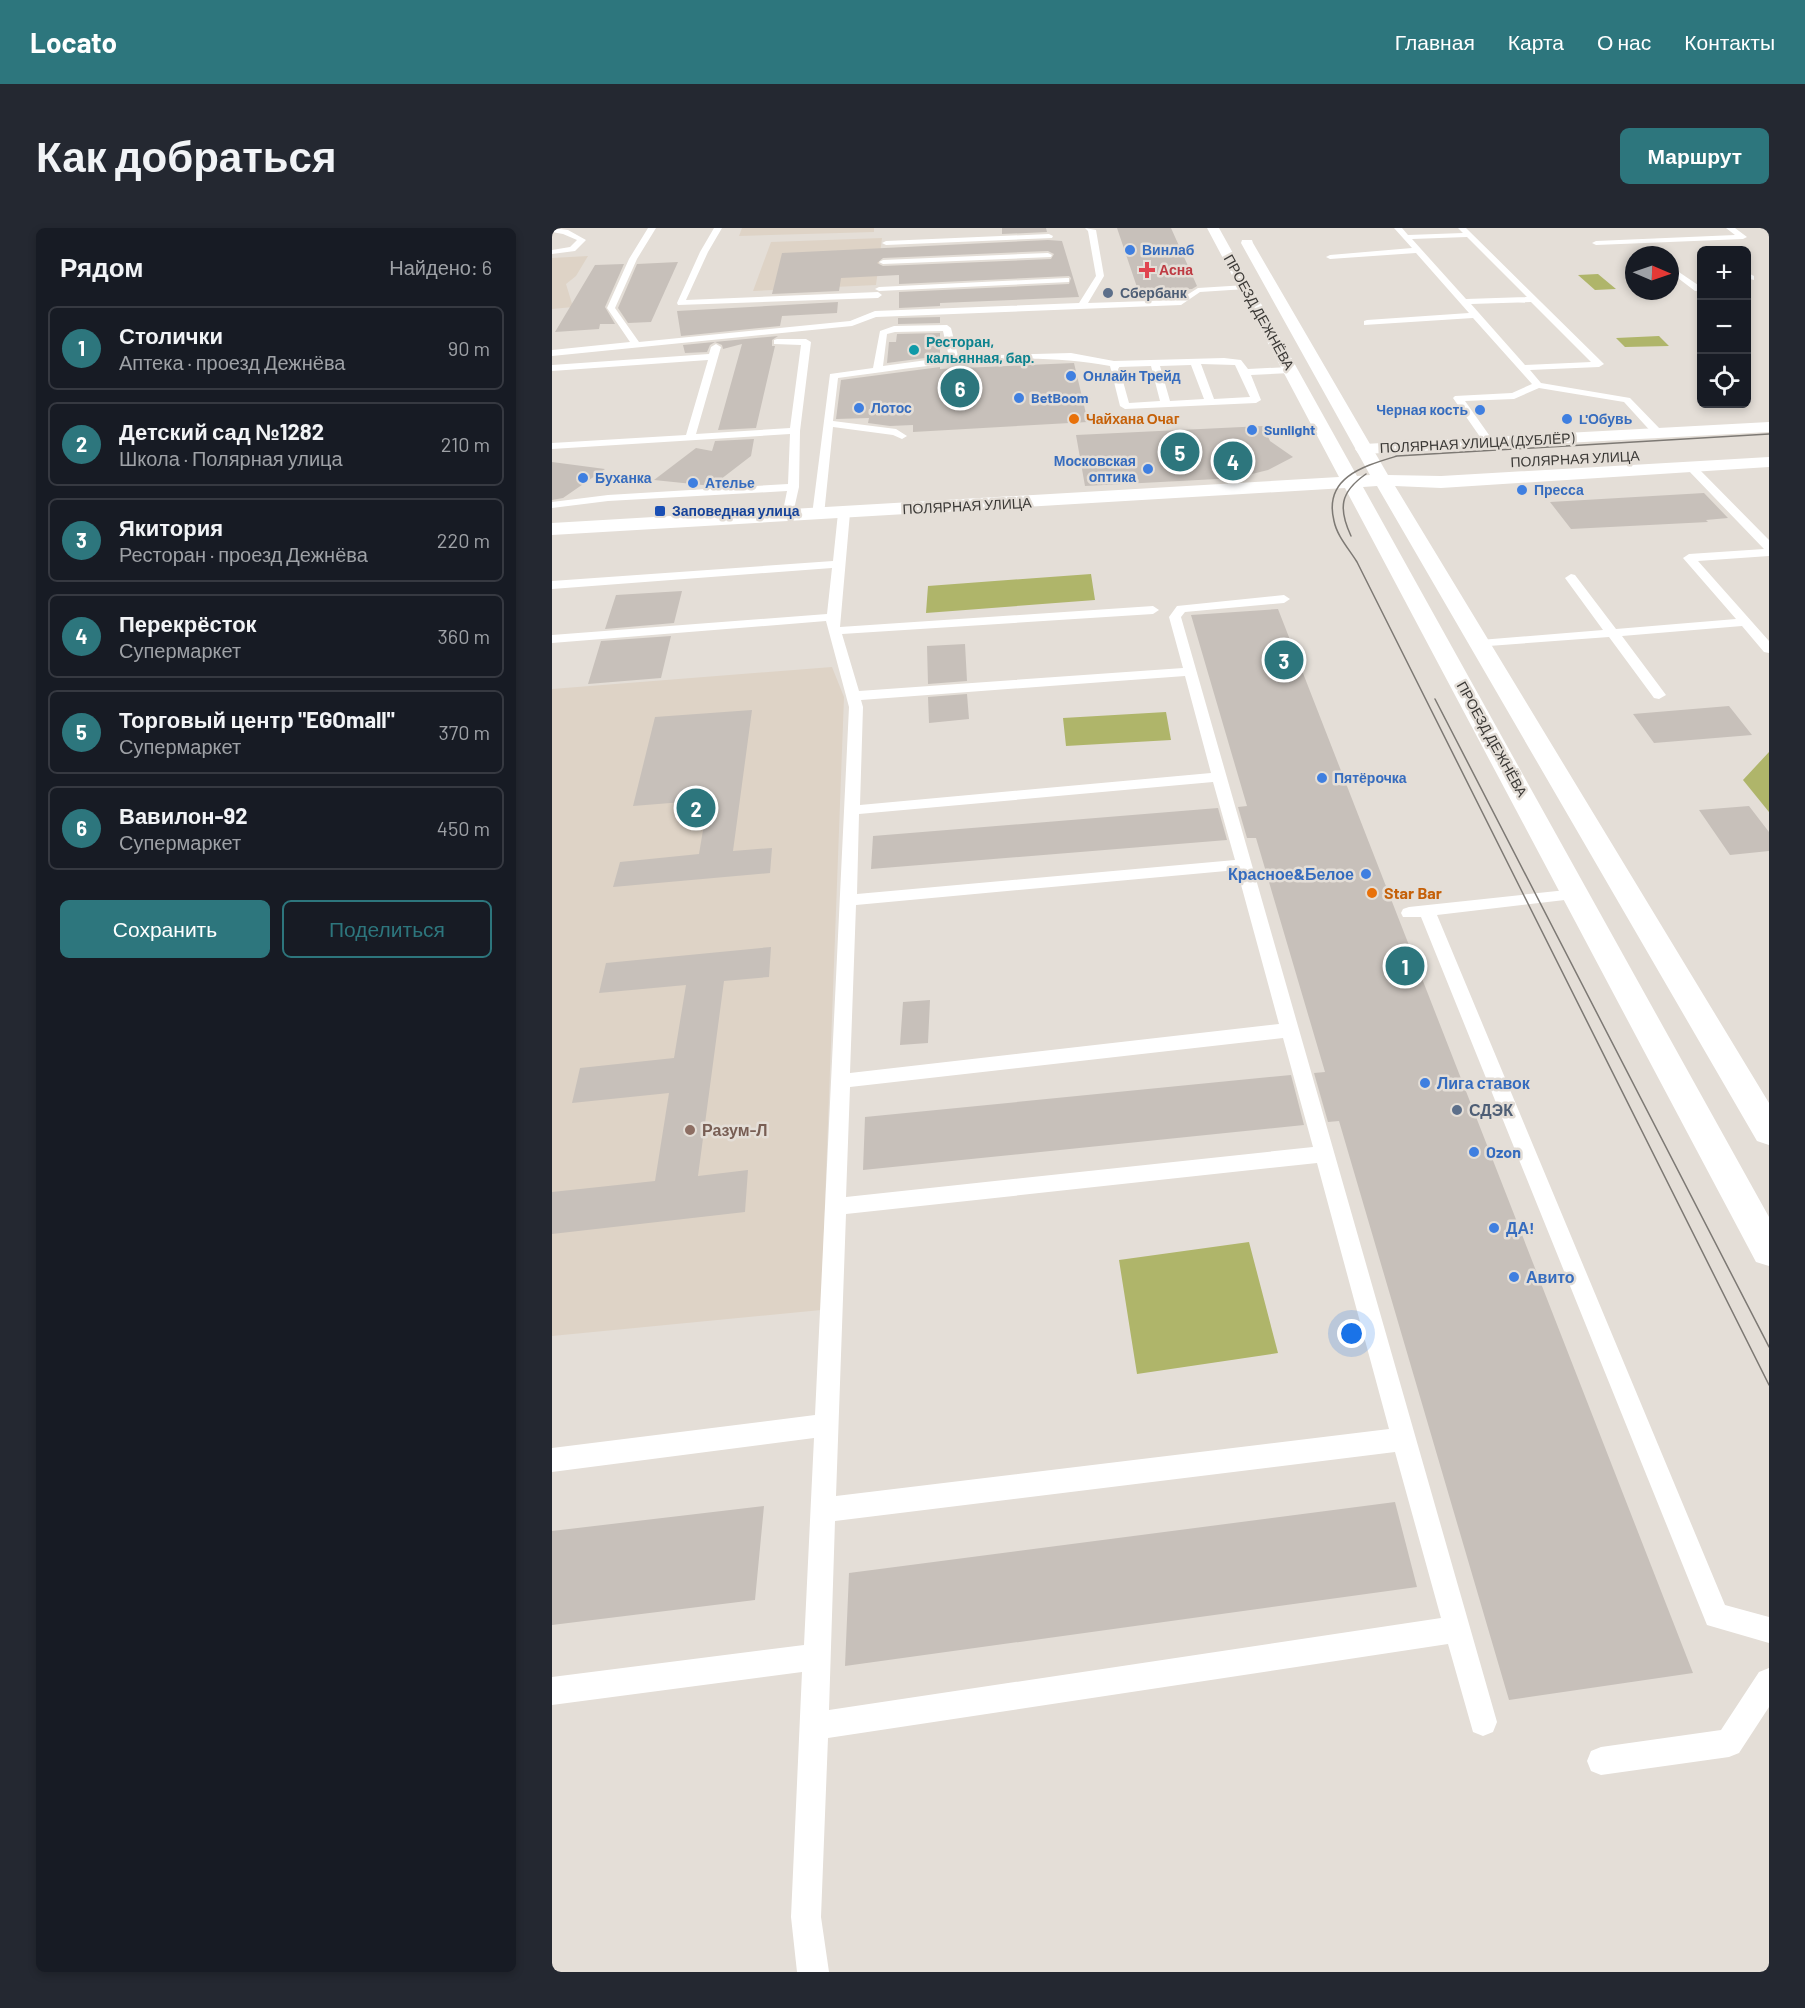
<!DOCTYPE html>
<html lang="ru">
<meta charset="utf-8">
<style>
:root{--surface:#171b24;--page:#242831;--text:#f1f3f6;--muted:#9ea1a6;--line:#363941;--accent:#2d767d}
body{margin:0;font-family:Barlow,sans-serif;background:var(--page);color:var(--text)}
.controls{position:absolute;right:18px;top:18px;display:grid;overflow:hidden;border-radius:9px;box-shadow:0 3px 9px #0003}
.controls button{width:54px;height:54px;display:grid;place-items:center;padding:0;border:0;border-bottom:2px solid var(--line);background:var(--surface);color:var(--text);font:30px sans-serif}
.compass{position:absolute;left:1073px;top:18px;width:54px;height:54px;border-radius:50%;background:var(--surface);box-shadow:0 3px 9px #0003;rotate:92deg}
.you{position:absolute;left:800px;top:1106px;width:21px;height:21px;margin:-15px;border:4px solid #fff;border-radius:50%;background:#1a73e8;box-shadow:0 0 0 9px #1a73e833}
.badge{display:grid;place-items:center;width:39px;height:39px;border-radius:50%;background:var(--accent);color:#fff;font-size:20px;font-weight:700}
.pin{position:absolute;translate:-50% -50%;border:3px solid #fff;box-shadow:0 2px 6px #0006}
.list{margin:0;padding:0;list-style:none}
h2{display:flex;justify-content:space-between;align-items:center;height:78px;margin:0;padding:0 24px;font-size:26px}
h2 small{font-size:20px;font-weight:400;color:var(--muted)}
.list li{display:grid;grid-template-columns:39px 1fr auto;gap:18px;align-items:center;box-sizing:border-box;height:84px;margin:0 12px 12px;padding:0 12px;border:2px solid var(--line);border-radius:9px}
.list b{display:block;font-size:22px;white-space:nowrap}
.list p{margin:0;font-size:20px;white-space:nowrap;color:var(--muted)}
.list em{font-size:20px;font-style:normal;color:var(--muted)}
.actions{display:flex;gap:12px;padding:18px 24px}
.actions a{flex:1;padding:14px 0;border:2px solid var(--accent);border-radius:9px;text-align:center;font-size:21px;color:var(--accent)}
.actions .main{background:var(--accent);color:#fff}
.icon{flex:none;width:33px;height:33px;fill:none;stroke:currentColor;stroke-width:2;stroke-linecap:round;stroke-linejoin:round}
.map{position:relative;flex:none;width:1217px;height:1744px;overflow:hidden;border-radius:9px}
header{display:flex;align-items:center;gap:36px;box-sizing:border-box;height:84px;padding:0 30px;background:var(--accent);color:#fff}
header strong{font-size:28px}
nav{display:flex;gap:33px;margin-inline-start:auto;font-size:21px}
.intro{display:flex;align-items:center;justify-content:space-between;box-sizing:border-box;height:144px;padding:0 36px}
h1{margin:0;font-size:42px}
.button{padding:15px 27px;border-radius:9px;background:var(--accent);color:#fff;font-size:21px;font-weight:700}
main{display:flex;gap:36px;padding:0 36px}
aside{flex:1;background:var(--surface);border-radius:9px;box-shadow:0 3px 9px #0003}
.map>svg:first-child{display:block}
.built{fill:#ded3c6}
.green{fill:#afb56a}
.building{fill:#c7c0ba;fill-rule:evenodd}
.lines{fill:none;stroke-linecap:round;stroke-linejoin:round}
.service{fill:#fff;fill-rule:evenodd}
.minor{fill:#fff;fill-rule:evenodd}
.secondary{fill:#fff;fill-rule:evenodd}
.tram{stroke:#7d7974;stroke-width:1.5}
.shop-dot{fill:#3f7fe0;stroke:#e4ded7;stroke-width:2}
.health-dot{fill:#e0444e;stroke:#e4ded7;stroke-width:2}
.service-dot{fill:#5c6f8a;stroke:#e4ded7;stroke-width:2}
.culture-dot{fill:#0f9aa8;stroke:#e4ded7;stroke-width:2}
.food-dot{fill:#e8710a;stroke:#e4ded7;stroke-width:2}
.transit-dot{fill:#1a4fb4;stroke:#e4ded7;stroke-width:2}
.education-dot{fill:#8d6e63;stroke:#e4ded7;stroke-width:2}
.labels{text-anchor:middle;stroke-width:5;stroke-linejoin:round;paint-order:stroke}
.far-shop-label{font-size:14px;font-weight:bold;fill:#366cbe;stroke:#e4ded7;text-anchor:start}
.far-health-label{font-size:14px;font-weight:bold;fill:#be3a42;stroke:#e4ded7;text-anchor:start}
.far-service-label{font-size:14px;font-weight:bold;fill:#4e5e75;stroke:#e4ded7;text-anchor:start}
.far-street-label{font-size:14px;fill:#3b3936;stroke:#e4ded7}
.far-culture-label{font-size:14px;font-weight:bold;fill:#0d838f;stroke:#e4ded7;text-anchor:start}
.far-food-label{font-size:14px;font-weight:bold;fill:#c56008;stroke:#e4ded7;text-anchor:start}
.far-transit-label{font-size:14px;font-weight:bold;fill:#164399;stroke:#e4ded7;text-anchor:start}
.shop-label{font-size:16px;font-weight:bold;fill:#366cbe;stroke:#e4ded7;text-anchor:start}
.food-label{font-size:16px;font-weight:bold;fill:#c56008;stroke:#e4ded7;text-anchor:start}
.service-label{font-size:16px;font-weight:bold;fill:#4e5e75;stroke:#e4ded7;text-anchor:start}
.education-label{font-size:16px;font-weight:bold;fill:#785e54;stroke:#e4ded7;text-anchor:start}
</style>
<header>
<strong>Locato</strong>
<nav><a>Главная</a><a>Карта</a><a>О нас</a><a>Контакты</a></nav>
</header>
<div class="intro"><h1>Как добраться</h1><a class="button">Маршрут</a></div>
<main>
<aside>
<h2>Рядом<small>Найдено: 6</small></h2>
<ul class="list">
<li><span class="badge">1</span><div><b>Столички</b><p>Аптека · проезд Дежнёва</p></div><em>90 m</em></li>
<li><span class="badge">2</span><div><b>Детский сад №1282</b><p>Школа · Полярная улица</p></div><em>210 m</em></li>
<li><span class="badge">3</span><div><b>Якитория</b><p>Ресторан · проезд Дежнёва</p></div><em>220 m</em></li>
<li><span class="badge">4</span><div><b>Перекрёсток</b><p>Супермаркет</p></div><em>360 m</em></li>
<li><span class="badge">5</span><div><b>Торговый центр &quot;EGOmall&quot;</b><p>Супермаркет</p></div><em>370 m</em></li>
<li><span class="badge">6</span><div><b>Вавилон-92</b><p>Супермаркет</p></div><em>450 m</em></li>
</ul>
<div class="actions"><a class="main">Сохранить</a><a>Поделиться</a></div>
</aside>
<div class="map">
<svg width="1217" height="1744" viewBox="0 0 1217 1744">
<rect width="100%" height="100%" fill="#e4ded7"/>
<path class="built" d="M190,0H322V4L187,8Z
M330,10L324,57L201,63L219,14Z
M36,28L24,48L14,56L21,79L0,81V30Z
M280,439L292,469L269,1082L0,1108V461Z"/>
<path class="green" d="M1046,46L1064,61L1043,62L1026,47Z
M1107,108L1117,118L1073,119L1064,110Z
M539,346L543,372L374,385L376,358Z
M614,484L619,512L514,518L511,490Z
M1217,524V584L1191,552Z
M697,1014L726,1125L585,1146L567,1032Z"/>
<path class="building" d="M450,0H494L495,4L450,6Z
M565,0H619L645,58L640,61L622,62L624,66L588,68Z
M496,12L510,13L527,69L388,75V78L347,80V64L517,56L519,50L517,48L347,56V47L289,50L287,63L220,66L230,25ZM496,23L502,26L499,31L331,38L325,35L331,30Z
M126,34L99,94L76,95L66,80L85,36Z
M72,36L53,79L63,96H48L47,101L3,104L43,37Z
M286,74L285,85L230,88L228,98L129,108L125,83Z
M388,89V95L346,96V90Z
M388,105V128L335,135L337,114H344L345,106Z
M226,108L220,112V118H223L204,200L166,202L190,116L171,121L170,117L163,114L158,117L155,124L133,125L131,117Z
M522,135L536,194L361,204V197L338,198L316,195L317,190L284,191L289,152L388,139V141Z
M711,198L718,213L741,229L716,242L684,250L533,258L524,207Z
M202,211L199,228L160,258L102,252L144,220L160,223L163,213Z
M0,234L53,241L11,270L0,272Z
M1152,265L1176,290L1154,292L1156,294L1019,301L998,274Z
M130,363L122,395L53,401L64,367Z
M726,381L853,707L1141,1445L957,1472L787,893L776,894L762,845L773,844L704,610H695L686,579L695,578L639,387Z
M119,408L109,450L36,456L49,413Z
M413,416L415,453L376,456L375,418Z
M415,466L417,491L377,495L376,469Z
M1177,478L1200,507L1102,515L1081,486Z
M200,482L181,623L220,620L218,645L61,659L68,634L147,626L156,572L81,578L103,489Z
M1197,578L1217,604V623L1178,627L1147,582Z
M666,580L675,612L319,641L321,608Z
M219,719L217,749L172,753L146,948L196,942L193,984L0,1006V964L103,953L117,865L20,875L28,840L122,830L134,757L47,765L54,735Z
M378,772L376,815L348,817L351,774Z
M739,847L752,897L311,942L313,889Z
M843,1274L865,1359L293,1438L297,1345Z
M212,1278L203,1372L0,1397V1303Z"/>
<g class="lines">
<path class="service" d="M0,0L16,2L34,12L23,23L0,26V22L18,19L25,12L11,6L0,4Z
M96,0H104L85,31L63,80L87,114L298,93L323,83L527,75L544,48L536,3L533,0L544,2L552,48L536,75L627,72L646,60L694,57L698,59L694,61L648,64L629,77L324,89L300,98L0,128V122L78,114L55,80L77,31Z
M162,0H170L156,24L134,72L326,64L330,67L326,70L126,77L125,75L148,24Z
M842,0H850L856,7L911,5L906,0H914L1052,136L1047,139L978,142L989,155L1078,170L1110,203V207H1102L1072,174L987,160L962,171L913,173L942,214L933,216L901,170L903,168L960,165L980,156L921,90L812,97V93L815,92L917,85L864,25L778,31L774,29L778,27L860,20ZM915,9L975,69L914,71L860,11ZM979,74L1039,134L973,137L919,76Z
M1174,0H1183L1195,9L1191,11L1044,17L1040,15L1044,13L1183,7Z
M497,6L501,8L500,10L334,17L330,15L334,13Z
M496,25L500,27L499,29L331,36L327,34L331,32Z
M1118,38L1149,59V63H1143L1118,44Z
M1194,44L1202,48V52L1194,50Z
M514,50H517V54L327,63L323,61L327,59Z
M395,97L399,100L406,128L519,125L562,133L672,130L689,132L696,141L738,139L743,142L738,145L699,147L709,172L704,175L573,181L568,178L558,138C468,121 375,138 286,150L281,193L344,201L355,208L350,211L341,207L281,199L272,287L270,289H262L260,287L278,146L321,140L328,103L342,98ZM391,103L397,129L331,138L335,106L343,104ZM649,136L683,137L698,169L662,171ZM639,137L652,171L618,173L608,138ZM599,138L608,173L577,175L567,139Z
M225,111H254L259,114L248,203L247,259L240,290L236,291L230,288L235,263L56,273L0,280V274L56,267L236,256L238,206L0,221V215L134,207L156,132L0,143V137L157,126L159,119L164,116L169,119L144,206L238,200L249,117L222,116V112Z
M1139,236L1143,237L1217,312V328L1146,333L1217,413V425L1212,424L1190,398L1070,408L1114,467L1107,471L1102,470L1057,409L923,419L921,416L923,413L928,412L1051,402L1013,350L1019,346L1023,347L1064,401L1184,391L1131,330L1137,326L1212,321L1135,241L1134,239Z
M292,282L298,285L288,399L601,378L607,382L601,386L290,406L307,463L631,440L617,389L625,378L732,367L738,371L732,375L633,384L629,389L945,1494L941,1504L931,1508L921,1504L896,1416L276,1510L269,1689L277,1744H245L239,1689L250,1444L0,1477V1449L252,1417L262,1210L0,1244V1220L263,1187L297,479L274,393L0,415V407L275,386L280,340L0,361V353L281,333L286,285ZM633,448L659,545L308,577L311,479L309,472ZM661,554L683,632L305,666L307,586ZM685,642L727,796L298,845L304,677ZM731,810L761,919L294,969L298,859ZM765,935L837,1201L284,1268L294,986ZM843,1224L889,1390L277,1482L283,1293Z
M1024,661L1030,662L1032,666L1030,670L885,687L1173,1377L1217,1389V1415L1155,1397L869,689H851L849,685L851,681L857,679Z
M1217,1440V1479L1187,1525L1177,1529L1049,1547L1039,1543L1035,1533L1039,1523L1049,1519L1169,1502L1207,1444Z"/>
<path class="minor" d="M1217,194V204L812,226L806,225L803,221L806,217L812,216Z"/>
<path class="secondary" d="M655,0H667L805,248L818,247L689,15L690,12H700L701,15L836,247L889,248L1217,229V239L889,260L843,258L1217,875V917L1205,913L825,258L811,259L1217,989V1038L1204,1034L793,260L0,307V295L787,249Z"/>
<path class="tram" d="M1217,206L845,228C812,238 771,249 782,293C785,308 797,321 805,334L1217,1157
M799,308C786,280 788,264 814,246
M883,471L1217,1119"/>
</g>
<g class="shop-dot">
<circle cx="578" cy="22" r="6"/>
<circle cx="519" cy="148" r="6"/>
<circle cx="467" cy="170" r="6"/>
<circle cx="307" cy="180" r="6"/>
<circle cx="928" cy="182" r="6"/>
<circle cx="1015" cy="191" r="6"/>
<circle cx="700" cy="202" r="6"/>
<circle cx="596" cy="241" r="6"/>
<circle cx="31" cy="250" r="6"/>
<circle cx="141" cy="255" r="6"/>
<circle cx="970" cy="262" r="6"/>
<circle cx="770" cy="550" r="6"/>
<circle cx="814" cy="646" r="6"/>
<circle cx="873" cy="855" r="6"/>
<circle cx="922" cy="924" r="6"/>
<circle cx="942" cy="1000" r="6"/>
<circle cx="962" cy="1049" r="6"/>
</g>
<path class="health-dot" d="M592 33h6v6h6v6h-6v6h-6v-6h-6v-6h6z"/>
<g class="service-dot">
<circle cx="556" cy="65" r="6"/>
<circle cx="905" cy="882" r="6"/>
</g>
<circle class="culture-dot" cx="362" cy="122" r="6"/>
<g class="food-dot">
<circle cx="522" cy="191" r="6"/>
<circle cx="820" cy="665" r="6"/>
</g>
<rect class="transit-dot" x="102" y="277" width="12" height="12" rx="3"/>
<circle class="education-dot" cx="138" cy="902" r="6"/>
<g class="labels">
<g class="far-shop-label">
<text x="590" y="27">Винлаб</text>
<text x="531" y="153">Онлайн Трейд</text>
<text x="479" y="175">BetBoom</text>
<text x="319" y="185">Лотос</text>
<text x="916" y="187" text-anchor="end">Черная кость</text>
<text x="1027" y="196">L'Обувь</text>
<text x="712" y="207">Sunlight</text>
<text x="584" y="238" text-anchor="end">Московская<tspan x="584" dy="16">оптика</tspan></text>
<text x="43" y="255">Буханка</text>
<text x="153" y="260">Ателье</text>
<text x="982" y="267">Пресса</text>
<text x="782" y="555">Пятёрочка</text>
</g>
<g class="far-health-label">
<text x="607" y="47">Асна</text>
</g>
<g class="far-service-label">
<text x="568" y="70">Сбербанк</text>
</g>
<g class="far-street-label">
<text transform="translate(707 84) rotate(61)" y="5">ПРОЕЗД ДЕЖНЁВА</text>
<text transform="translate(925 215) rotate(-3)" y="5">ПОЛЯРНАЯ УЛИЦА (ДУБЛЁР)</text>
<text transform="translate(1023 231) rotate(-3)" y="5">ПОЛЯРНАЯ УЛИЦА</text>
<text transform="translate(415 278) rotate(-3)" y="5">ПОЛЯРНАЯ УЛИЦА</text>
<text transform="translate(940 511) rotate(61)" y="5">ПРОЕЗД ДЕЖНЁВА</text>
</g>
<g class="far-culture-label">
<text x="374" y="119">Ресторан,<tspan x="374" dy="16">кальянная, бар.</tspan></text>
</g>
<g class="far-food-label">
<text x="534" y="196">Чайхана Очаг</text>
</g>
<g class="far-transit-label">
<text x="120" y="288">Заповедная улица</text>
</g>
<g class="shop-label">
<text x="802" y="652" text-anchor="end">Красное&amp;Белое</text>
<text x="885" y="861">Лига ставок</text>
<text x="934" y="930">Ozon</text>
<text x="954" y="1006">ДА!</text>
<text x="974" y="1055">Авито</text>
</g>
<g class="food-label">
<text x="832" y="671">Star Bar</text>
</g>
<g class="service-label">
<text x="917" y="888">СДЭК</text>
</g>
<g class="education-label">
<text x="150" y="908">Разум-Л</text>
</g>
</g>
</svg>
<div class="controls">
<button>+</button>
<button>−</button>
<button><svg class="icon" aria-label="locate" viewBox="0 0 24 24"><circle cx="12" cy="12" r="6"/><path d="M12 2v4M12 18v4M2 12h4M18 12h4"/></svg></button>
</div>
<svg class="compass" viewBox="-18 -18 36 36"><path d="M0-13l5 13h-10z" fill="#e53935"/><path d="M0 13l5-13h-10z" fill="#9ea1a6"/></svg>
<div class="you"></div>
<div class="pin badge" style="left:853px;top:738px">1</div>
<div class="pin badge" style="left:144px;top:580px">2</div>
<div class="pin badge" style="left:732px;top:432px">3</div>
<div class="pin badge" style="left:681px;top:233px">4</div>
<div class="pin badge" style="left:628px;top:224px">5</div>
<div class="pin badge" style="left:408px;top:160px">6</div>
</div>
</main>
